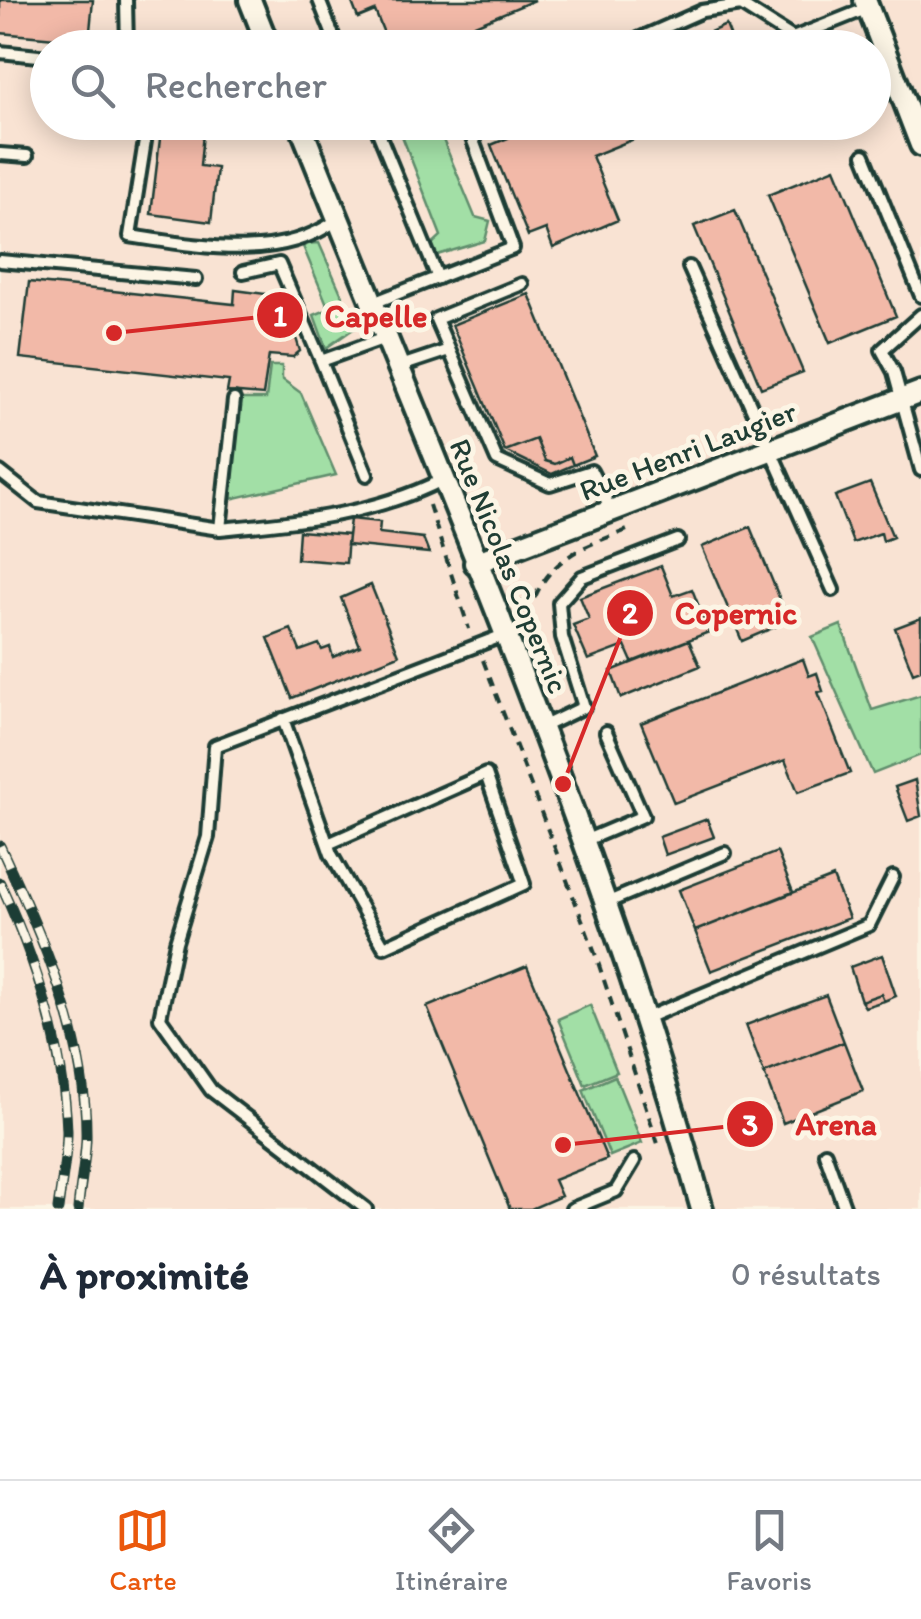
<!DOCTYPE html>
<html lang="fr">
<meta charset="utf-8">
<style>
:root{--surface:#fff;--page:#f2f2f3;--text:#1f2937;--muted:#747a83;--line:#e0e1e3;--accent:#ea580c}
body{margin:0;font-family:Itim,sans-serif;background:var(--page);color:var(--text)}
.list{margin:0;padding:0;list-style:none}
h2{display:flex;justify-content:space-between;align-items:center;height:130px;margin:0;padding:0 40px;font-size:42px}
h2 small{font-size:32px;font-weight:400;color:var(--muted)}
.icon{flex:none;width:55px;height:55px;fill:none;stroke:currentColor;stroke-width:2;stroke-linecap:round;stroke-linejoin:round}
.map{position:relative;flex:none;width:921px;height:1209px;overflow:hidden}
.search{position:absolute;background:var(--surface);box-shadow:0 5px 25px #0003;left:30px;right:30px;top:30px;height:110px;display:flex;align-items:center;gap:25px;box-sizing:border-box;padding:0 35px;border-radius:55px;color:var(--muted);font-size:38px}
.sheet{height:270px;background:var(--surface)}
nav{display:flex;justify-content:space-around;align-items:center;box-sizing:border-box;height:140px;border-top:2px solid var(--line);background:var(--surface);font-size:28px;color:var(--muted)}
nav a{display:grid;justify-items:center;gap:5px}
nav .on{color:var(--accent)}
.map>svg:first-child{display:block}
.built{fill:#f9e3d3;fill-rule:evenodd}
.green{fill:#a2dfa6;stroke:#608e6d;stroke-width:2.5}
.building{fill:#f2b9a8;stroke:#1f3d34;stroke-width:2.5}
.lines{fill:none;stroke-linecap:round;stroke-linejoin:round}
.lane-casing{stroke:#1f3d34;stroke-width:18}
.street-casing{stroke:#1f3d34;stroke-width:28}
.path{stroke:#1f3d34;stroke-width:4;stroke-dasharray:10 8;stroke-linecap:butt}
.lane{stroke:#fcf5e5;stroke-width:10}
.street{stroke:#fcf5e5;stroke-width:20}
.rail-casing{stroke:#1f3d34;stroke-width:11}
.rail{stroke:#fcf5e5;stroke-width:8;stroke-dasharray:22;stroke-linecap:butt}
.labels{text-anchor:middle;stroke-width:10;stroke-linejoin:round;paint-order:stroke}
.street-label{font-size:30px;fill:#1f3d34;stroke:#fcf5e5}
.leader{fill:none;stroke:#d62828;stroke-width:4}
.callout-dot{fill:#d62828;stroke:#fcf5e5;stroke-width:4}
.mark-label{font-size:30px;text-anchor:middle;font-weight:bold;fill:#fff}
.callout-label{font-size:32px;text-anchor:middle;font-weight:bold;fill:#d62828;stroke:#fcf5e5;stroke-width:10;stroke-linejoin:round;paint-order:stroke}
</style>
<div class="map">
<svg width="921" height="1209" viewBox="0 0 921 1209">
<rect width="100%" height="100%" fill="#fcf5e5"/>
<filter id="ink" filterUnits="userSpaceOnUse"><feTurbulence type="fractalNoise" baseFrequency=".01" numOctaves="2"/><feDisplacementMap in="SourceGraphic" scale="20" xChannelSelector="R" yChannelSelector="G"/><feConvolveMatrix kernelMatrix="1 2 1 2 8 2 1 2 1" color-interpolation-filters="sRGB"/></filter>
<g filter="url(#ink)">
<path class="built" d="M0,0H921V1209H0ZM48,48H874V122H48Z"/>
<path class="green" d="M397,123H436L475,217L490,221L485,241L434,256L430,246L441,236Z
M319,243L356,327L326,348L314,315L329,309L302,244Z
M270,366H282V379L301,393L336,475L231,499L240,399H266Z
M841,625L872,710L921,695V755L873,774L812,637Z
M590,1005L617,1072L585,1085L558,1019Z
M615,1076L642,1143L610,1156L583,1090Z"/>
<path class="building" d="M0,0H93L89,41L0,33Z
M351,0H535L419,48H390L375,11L358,18Z
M726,25L735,48H674Z
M162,122H204L200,166L217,168L211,222L151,214Z
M503,122H676L592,156L618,220L553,248L546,229L528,236L491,145L508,138Z
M835,168L896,316L830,343L768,195Z
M735,210L803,372L761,388L694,226Z
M29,282L234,304L235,290L273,295L269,334L296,338L300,351L293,357L269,355L263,395L227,392L229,381L20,358Z
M529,294L595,456L573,465L570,457L555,464L545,461L536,439L505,451L452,325Z
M536,439L545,461L555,464L570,457L573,465L552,474L505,451Z
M870,483L893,537L883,541L881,533L853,543L835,496Z
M350,519L380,522L379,533L423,538L429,553L347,545Z
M750,527L789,621L742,641L702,547Z
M299,531L348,535L346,563L297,559Z
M661,566L673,596L692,589L709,632L632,662L625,646L588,660L573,625L589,619L580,597Z
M371,585L399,655L292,698L268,638L291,629L300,651L319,644L322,650L330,647L333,657L360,646L341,598Z
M921,618V670L913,673L895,628Z
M689,640L700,666L621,698L611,671Z
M803,659L809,676L817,673L823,691L818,692L850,773L798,792L785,760L674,803L641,723Z
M915,780L921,816L908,821L895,787Z
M707,819L714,837L665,855L659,837Z
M777,852L793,892L695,931L679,890Z
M833,877L849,918L711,971L695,931Z
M882,955L896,996L884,1001L881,994L861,1001L850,967Z
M527,966L607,1159L554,1180L561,1196L531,1209H510L427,1007Z
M881,994L884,1001L865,1007L861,1001Z
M826,995L844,1042L764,1073L746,1025Z
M844,1042L863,1091L783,1123L764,1073Z"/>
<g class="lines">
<g class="lane-casing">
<path id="lane" d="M126,0L127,48
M319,0L338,48
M618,48L702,11L741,5L793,38L868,8
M0,52L48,57
M374,122L438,278
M145,141L130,236C197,246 278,263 337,220
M0,154L27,156
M864,155L921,296
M0,261L196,279
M689,267L833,590
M243,272L279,264L321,361
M522,284L436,319L497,460L550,484L591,471L612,512
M373,303L513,248L466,122
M921,315L882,350L894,372L921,470
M398,367L449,350
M234,400L220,529C297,522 373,515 442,480
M0,472L38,502L220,529
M367,475L321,361L385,338
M283,719L331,854L384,947L524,884L486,774L328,844
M542,727L584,707L562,637L559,603L582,577L678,540
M584,841L643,816L606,732
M606,903L725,853
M646,1018L869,925L893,877
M825,1153L845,1209
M366,1209L211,1090L160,1018L176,942L208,837L215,746L504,635
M572,1209L616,1191L634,1161"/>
</g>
<g class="street-casing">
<path id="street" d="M250,0L269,48
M865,0L921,145
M299,122C443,481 599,836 702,1209
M475,563L921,392"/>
</g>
<path class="path" d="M429,505L469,629
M518,604L535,597C554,554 589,545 630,529
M483,660L596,956L660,1150"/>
<use href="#lane" class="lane"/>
<use href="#street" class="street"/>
<g class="rail-casing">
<path id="rail" d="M0,846C42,937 88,1037 86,1140C85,1163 80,1186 78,1209
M0,883C36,961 64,1045 67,1131C67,1156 61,1184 58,1209"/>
</g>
<use href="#rail" class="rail"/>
</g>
</g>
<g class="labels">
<g class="street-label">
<text transform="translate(688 451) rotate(-21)" y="10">Rue Henri Laugier</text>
<text transform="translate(509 566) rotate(68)" y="10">Rue Nicolas Copernic</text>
</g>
</g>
<path class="leader" d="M114 333L280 315M563 784L630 613M563 1145L750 1124"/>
<g class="callout-dot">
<circle cx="114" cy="333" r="10"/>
<circle cx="563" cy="784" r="10"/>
<circle cx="563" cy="1145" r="10"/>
<circle cx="280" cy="315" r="25"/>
<circle cx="630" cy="613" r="25"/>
<circle cx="750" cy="1124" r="25"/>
</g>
<g class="mark-label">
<text x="280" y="326">1</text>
<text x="630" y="623">2</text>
<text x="750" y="1135">3</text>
</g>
<g class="callout-label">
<text x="376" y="327">Capelle</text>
<text x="736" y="624">Copernic</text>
<text x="836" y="1135">Arena</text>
</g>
</svg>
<div class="search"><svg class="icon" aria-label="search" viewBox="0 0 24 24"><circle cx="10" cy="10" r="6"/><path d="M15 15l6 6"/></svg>Rechercher</div>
</div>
<section class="sheet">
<h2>À proximité<small>0 résultats</small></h2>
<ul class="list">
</ul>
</section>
<nav>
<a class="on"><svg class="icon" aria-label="map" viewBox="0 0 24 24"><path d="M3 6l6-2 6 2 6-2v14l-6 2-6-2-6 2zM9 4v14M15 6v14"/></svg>Carte</a>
<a><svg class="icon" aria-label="directions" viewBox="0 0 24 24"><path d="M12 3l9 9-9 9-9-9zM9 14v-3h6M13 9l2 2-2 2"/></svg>Itinéraire</a>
<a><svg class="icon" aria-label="saved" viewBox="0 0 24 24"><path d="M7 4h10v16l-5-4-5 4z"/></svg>Favoris</a>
</nav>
